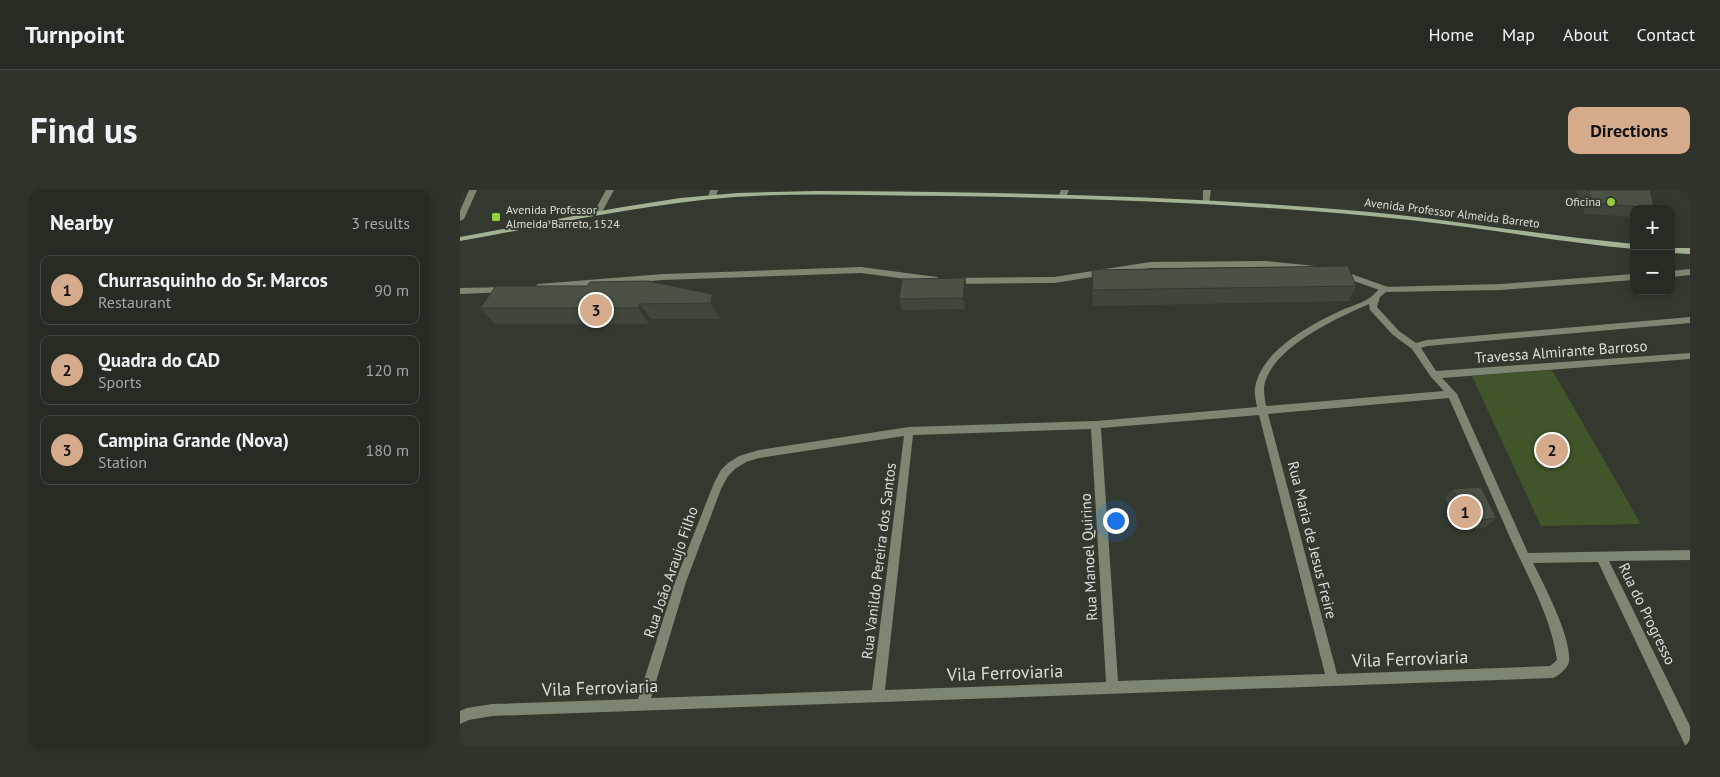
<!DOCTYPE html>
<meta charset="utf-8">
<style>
:root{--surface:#272b23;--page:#2f332b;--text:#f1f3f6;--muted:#a4a7a6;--line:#434741;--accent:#d6ab8b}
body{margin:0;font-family:"PT Sans",sans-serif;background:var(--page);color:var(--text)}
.controls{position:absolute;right:15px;top:15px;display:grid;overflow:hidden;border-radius:10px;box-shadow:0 2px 8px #0003}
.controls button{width:45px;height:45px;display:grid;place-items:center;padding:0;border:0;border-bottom:1px solid var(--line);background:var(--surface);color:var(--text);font:25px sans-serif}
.you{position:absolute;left:655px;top:330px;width:18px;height:18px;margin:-12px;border:4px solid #fff;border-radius:50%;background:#1a73e8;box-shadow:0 0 0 8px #1a73e833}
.badge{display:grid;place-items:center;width:32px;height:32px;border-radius:50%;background:var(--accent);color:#111;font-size:16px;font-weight:700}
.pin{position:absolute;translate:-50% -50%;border:2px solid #fff;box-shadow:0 1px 5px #0006}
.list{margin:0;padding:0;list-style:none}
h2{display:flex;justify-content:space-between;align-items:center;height:65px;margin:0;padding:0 20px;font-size:21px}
h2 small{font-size:16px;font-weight:400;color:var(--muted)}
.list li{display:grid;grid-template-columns:32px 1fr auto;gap:15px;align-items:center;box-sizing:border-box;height:70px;margin:0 10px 10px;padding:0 10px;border:1px solid var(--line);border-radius:10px}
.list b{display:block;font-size:19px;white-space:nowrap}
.list p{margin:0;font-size:16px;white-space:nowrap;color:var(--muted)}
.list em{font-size:16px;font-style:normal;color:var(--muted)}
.map{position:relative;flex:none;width:1230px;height:557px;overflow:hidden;border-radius:10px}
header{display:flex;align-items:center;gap:30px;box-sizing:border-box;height:70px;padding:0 25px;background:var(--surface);border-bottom:1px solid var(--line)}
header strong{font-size:24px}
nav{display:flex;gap:28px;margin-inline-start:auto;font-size:18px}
.intro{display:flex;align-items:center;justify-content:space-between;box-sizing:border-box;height:120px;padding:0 30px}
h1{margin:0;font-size:35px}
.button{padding:12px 22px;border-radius:10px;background:var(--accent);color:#111;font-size:18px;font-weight:700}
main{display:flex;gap:30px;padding:0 30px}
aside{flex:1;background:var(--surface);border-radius:10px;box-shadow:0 2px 8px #0003}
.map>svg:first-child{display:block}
.green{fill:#41542a}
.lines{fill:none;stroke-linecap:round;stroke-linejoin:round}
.service{fill:#7c8672;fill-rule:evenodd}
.minor{fill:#7c8672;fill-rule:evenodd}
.secondary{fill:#a2b292;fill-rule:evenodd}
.wall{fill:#41463c}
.shaded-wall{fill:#353931}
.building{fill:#4c5146;stroke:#353931}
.poi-dot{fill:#93cc3d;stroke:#34392f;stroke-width:2}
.labels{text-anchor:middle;stroke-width:4;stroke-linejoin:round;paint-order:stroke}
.far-poi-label{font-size:12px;fill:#dcdfd9;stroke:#34392f;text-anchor:end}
.far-street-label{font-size:12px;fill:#dcdfd9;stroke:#34392f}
.street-label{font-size:15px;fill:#dcdfd9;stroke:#34392f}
.near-street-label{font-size:18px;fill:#dcdfd9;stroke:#34392f}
</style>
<header>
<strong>Turnpoint</strong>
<nav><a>Home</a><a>Map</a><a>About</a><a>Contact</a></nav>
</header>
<div class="intro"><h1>Find us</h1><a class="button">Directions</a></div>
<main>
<aside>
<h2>Nearby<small>3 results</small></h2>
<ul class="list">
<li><span class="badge">1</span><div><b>Churrasquinho do Sr. Marcos</b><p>Restaurant</p></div><em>90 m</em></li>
<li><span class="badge">2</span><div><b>Quadra do CAD</b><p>Sports</p></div><em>120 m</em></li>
<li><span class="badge">3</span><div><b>Campina Grande (Nova)</b><p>Station</p></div><em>180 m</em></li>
</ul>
</aside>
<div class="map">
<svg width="1230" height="557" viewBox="0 0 1230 557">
<rect width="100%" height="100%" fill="#34392f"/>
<path class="green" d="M1092,180L1181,334L1081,336L1012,186Z"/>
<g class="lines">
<path class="service" d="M806,71L856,76L860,79L856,82L806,77L690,78L594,93L492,94L488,91L492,88L594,87L690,72Z
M401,77L477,87L481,90L477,93L401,83L203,90L78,100L74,97L78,94L203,84Z
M880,80L928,97L929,99L925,102L877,85V81Z
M46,97L49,98V102L0,104V98Z"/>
<path class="minor" d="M9,0H17L4,29L0,31V21Z
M146,0H154L141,24H135L134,22Z
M250,0H258L255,9L248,7Z
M601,0H609L606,7L599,5Z
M743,0H751L749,13H743Z
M1230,79V85L1211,87V81Z
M1174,84V90L1041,100L926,102L920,107L917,117L939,141L956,153L967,150L1230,127V133L967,156L961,158L976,181L1230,163V169L982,188L997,204L1068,363L1230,360V370L1149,371L1230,536V556L1225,555L1138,372L1073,373C1084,395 1112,448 1109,472C1108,478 1098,486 1093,488L32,526L9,530L0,534V521L7,518L32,514L178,509L215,392L254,293L261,280L268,273L279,266L299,260L449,237L636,231L797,217C796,211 794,204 795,198C800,161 852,134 882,120C891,116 903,113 911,107C915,104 917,100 922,97L1041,94ZM909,114L910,120L933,145L952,159L971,187L984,201L806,216C805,210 804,204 804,197C810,158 877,128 909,114ZM989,208C1010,256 1031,304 1052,352C1070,391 1091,427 1097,470L1090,476L877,484L808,224ZM799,225L865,484L658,491L641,238ZM631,239L646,492L425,500L453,245ZM444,246L412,500L191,508L226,392L261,299L268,286L275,279L286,272L299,268Z"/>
<path class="secondary" d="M355,1C533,2 710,5 887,20C983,28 1078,45 1174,54V59C1099,52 1025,38 950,30C797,14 643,8 488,6C418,6 346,2 275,7C182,14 91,35 0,51V47L157,18L220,8L277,3Z
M1211,58H1230V64L1211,63Z"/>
</g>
<path class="wall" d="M1116,0H1190L1194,18L1193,19H1174V27L1125,24Z
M632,80L896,96L889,111L633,116L632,96Z
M505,88L507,99L505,119L442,120L439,109Z
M127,96L252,104L261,120L260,129H191L189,134H35L20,118Z
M993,299L1036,328L1026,337L999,340L985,308Z"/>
<path class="shaded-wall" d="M505,88L507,99L505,119L503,108Z
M252,104L261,120L260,129L251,113Z
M180,114L191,129L189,134L178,118Z"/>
<path class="building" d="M1128,0H1190L1194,18L1133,13Z
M888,76L896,96L633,100L632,80Z
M505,88L503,108L439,109L442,89Z
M188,91L252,104L251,113L180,114L178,118H20L36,96H127L130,92Z
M1021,297L1036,328L1008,332L993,299Z"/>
<g class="poi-dot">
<circle cx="1151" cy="12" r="5"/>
<rect x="31" y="22" width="10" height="10" rx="2.5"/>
</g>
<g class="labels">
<g class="far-poi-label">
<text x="1141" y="16">Oficina</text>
<text x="46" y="24" text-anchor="start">Avenida Professor<tspan x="46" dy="14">Almeida Barreto, 1524</tspan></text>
</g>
<g class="far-street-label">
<text transform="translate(992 23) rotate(7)" y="4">Avenida Professor Almeida Barreto</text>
</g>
<g class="street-label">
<text transform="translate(1101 162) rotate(-4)" y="5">Travessa Almirante Barroso</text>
<text transform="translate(852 350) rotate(76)" y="5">Rua Maria de Jesus Freire</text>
<text transform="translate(629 367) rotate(-93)" y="5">Rua Manoel Quirino</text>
<text transform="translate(419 371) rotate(-83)" y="5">Rua Vanildo Pereira dos Santos</text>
<text transform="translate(211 382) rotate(-71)" y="5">Rua João Araujo Filho</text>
<text transform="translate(1187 424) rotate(64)" y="5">Rua do Progresso</text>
</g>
<g class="near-street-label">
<text transform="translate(950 469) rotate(-2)" y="6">Vila Ferroviaria</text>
<text transform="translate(545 483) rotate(-2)" y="6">Vila Ferroviaria</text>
<text transform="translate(140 498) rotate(-2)" y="6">Vila Ferroviaria</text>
</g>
</g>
</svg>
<div class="controls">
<button>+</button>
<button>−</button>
</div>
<div class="you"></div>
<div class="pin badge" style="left:1005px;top:322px">1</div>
<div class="pin badge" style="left:1092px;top:260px">2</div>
<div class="pin badge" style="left:136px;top:120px">3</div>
</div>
</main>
